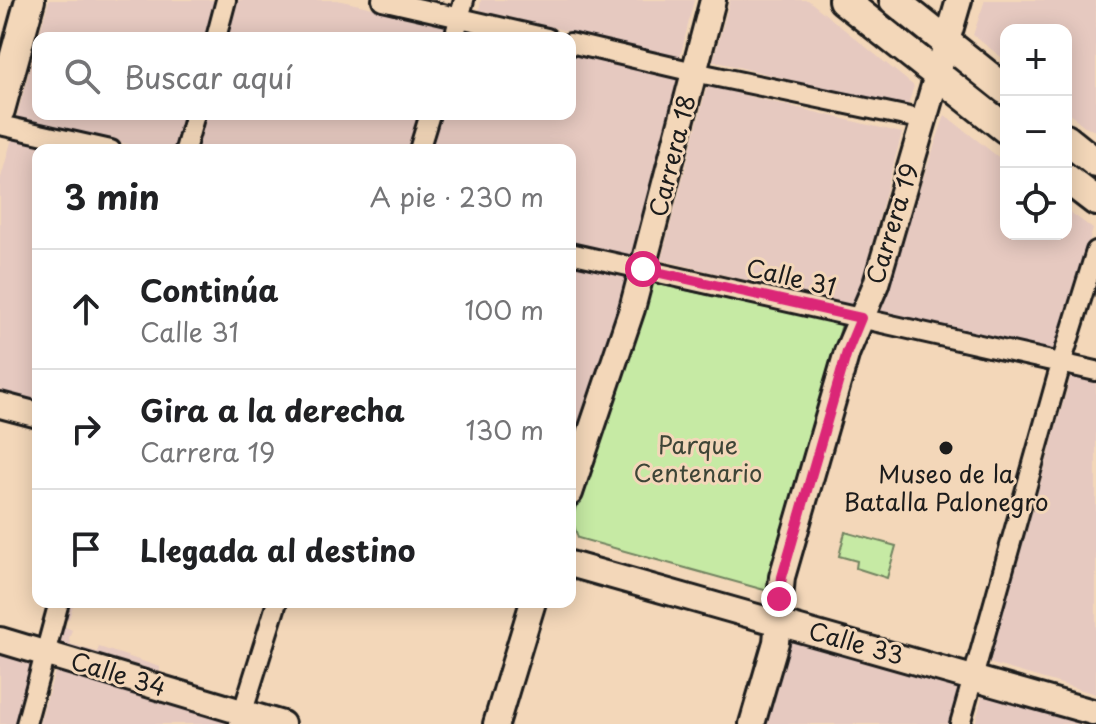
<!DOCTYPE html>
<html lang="es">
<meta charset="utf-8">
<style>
:root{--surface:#fff;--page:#f6f6f6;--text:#202124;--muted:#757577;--line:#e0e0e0}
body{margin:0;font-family:"Playpen Sans",sans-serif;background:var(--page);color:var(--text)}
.controls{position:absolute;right:24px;top:24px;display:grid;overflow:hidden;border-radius:16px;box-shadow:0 4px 20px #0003}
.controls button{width:72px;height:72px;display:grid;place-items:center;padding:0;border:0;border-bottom:2px solid var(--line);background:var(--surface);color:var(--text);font:40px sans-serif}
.stop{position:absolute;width:24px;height:24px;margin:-18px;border:6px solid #db2777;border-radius:50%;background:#fff}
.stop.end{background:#db2777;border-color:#fff;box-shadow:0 2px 8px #0008}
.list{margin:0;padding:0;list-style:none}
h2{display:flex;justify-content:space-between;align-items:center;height:104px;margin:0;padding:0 32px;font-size:34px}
h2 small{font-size:26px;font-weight:400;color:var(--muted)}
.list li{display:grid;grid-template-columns:52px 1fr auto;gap:24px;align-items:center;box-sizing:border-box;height:120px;padding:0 32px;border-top:2px solid var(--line)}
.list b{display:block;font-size:30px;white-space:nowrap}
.list p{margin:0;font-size:26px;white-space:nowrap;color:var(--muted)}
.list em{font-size:26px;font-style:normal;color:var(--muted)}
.icon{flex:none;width:44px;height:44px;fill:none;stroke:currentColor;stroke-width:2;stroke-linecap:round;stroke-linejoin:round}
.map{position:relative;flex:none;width:1096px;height:724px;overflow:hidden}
.search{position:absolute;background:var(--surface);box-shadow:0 4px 20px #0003;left:32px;top:32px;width:544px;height:88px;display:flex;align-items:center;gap:20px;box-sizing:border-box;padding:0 28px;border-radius:16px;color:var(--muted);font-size:30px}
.panel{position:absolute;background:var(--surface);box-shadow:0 4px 20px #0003;left:32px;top:144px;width:544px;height:464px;border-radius:16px}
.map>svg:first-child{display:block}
.built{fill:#e6c9c0}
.green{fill:#c6eaa4;stroke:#718360;stroke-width:2}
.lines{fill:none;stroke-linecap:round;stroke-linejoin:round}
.street-casing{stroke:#1c1c1c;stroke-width:24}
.secondary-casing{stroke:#1c1c1c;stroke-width:30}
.primary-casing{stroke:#1c1c1c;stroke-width:34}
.street{stroke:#f3d7b9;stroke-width:18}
.secondary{stroke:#f3d7b9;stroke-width:24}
.primary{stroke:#f3d7b9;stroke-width:28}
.route{stroke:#db2777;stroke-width:10}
.poi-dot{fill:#1c1c1c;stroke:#f3d7b9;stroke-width:3}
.labels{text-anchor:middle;stroke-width:6;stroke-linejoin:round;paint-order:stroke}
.street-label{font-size:24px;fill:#1c1c1c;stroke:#f3d7b9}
.park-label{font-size:24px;fill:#3e4537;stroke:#f3d7b9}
.poi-label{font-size:24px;fill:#1c1c1c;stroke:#f3d7b9}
</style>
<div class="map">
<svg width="1096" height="724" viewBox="0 0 1096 724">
<rect width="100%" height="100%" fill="#f3d7b9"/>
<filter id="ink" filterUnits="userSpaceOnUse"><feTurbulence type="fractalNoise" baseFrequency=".0125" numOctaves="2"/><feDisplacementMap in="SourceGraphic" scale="16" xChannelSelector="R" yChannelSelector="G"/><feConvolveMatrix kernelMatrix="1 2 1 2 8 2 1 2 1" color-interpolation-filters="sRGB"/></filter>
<g filter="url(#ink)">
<path class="built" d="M49,0H217L206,38H38Z
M237,0H337L449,25L445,38H226Z
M481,0H694L680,58L479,10Z
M730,0H808L914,86L907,108L713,61Z
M985,0H1096V131L1087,128L1066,111V30H1006V61L973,35Z
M38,38V114H185L175,150H153L16,119Z
M570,52L681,79L633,257L570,243V150H427L439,114H570Z
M707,86L902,133L855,306L661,260Z
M205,114H419L407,150H195Z
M945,115L1006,163V234H1066V209L1093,229L1056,352L876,313Z
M13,135L81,150H38V402L0,391V181Z
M570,263L630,277L570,449Z
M1071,375L1096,381V694L989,663Z
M66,602H74L69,619L65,618L64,626L72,630L69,638L70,644L97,652L99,647L160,667V672L200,684L203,682L200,694L58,649L57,636Z
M791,636L962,688L951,724H764Z
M0,647L38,659L19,724H0Z
M56,668L228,720L227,724H39Z
M983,693L1090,724H975Z"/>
<path class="green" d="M649,282L842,324L768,591L578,538L572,519Z
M845,532L896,546L887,578L856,568L857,561L839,556Z"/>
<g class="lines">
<g class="street-casing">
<path id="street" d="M382,0L547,38
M216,38L226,0
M454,38L464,0
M570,43L694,72L924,120
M0,125L111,150
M185,150L195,114
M419,150L430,114
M570,253L1096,371
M26,724L59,602
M239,724L277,602
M960,724L1061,364L1096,251"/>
</g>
<g class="secondary-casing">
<path id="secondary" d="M0,405L38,415
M570,493L632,309L713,0
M570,564L1096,713
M0,640L282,724
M496,724L533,602
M752,724L776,642L782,577L847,352L876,284L959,0"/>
</g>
<g class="primary-casing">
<path id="primary" d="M843,0L1006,129
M894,0L1006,90
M0,110L30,0
M1066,139L1096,163
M1066,178L1096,201"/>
</g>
<use href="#street" class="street"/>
<use href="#secondary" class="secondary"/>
<use href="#primary" class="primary"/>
</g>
</g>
<g class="lines" filter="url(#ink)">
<path class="route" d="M643,269L861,318L847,352L782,577L779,599"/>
</g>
<circle class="poi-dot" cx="946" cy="448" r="8"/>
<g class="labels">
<g class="street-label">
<text transform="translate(673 156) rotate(-76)" y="8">Carrera 18</text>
<text transform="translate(893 224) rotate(-73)" y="8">Carrera 19</text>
<text transform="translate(791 278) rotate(13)" y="8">Calle 31</text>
<text transform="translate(856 644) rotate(16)" y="8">Calle 33</text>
<text transform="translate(118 675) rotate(17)" y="8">Calle 34</text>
</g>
<g class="park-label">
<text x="698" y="454">Parque<tspan x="698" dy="28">Centenario</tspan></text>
</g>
<g class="poi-label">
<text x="946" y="483">Museo de la<tspan x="946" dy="28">Batalla Palonegro</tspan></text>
</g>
</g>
</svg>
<div class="controls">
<button>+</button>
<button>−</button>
<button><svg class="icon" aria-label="locate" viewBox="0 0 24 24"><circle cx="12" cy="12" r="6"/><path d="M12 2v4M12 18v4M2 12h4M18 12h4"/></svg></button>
</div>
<div class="stop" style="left:643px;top:269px"></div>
<div class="stop end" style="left:779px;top:599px"></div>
<div class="search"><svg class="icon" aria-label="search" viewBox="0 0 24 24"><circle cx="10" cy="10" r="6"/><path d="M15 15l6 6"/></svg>Buscar aquí</div>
<section class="panel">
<h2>3 min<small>A pie · 230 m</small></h2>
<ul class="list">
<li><svg class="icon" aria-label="ahead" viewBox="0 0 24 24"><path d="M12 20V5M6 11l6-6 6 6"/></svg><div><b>Continúa</b><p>Calle 31</p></div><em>100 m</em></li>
<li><svg class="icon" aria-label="right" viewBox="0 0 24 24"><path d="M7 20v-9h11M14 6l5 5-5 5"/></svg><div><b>Gira a la derecha</b><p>Carrera 19</p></div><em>130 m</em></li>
<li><svg class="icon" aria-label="arrive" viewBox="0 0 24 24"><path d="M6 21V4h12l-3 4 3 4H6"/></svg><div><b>Llegada al destino</b></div></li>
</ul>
</section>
</div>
